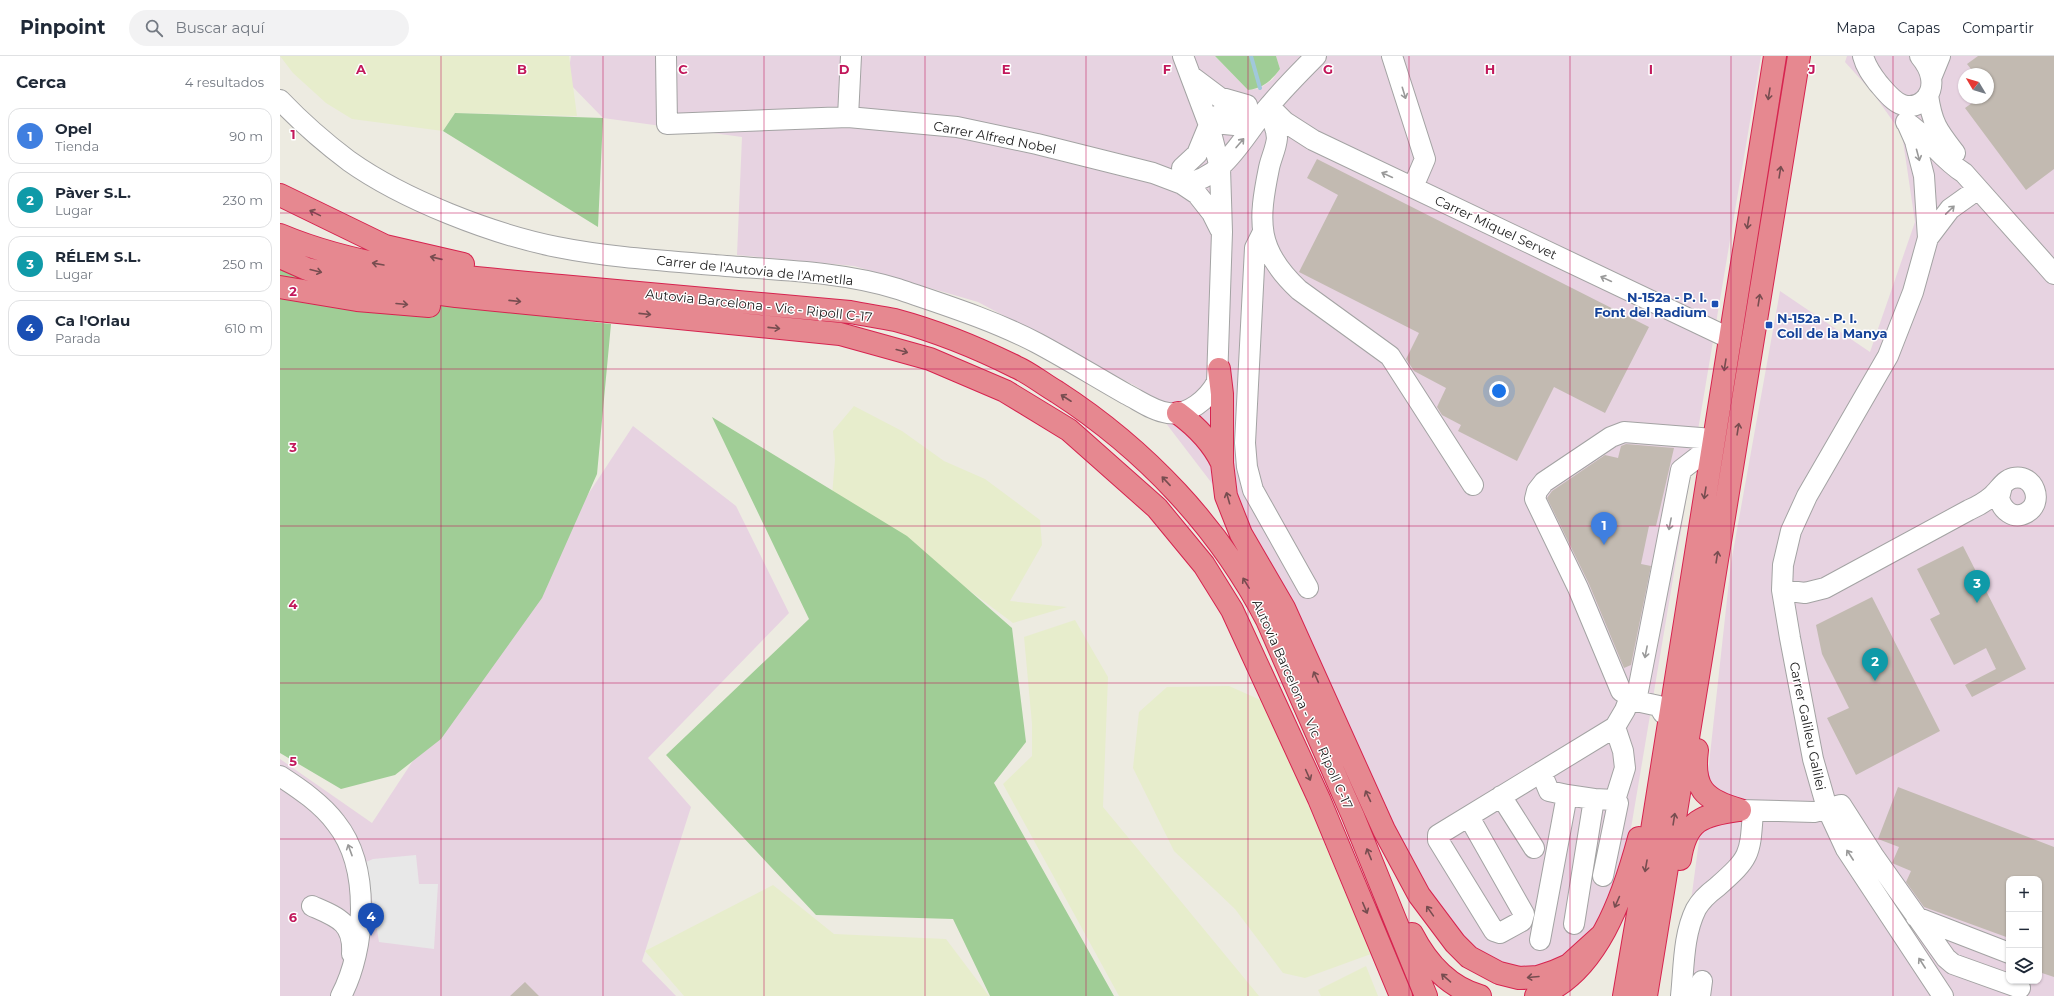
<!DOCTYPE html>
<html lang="es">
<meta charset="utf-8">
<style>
:root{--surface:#fff;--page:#f2f2f3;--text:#1f2937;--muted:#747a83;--line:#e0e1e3;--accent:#0f766e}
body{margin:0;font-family:Montserrat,sans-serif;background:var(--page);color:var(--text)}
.controls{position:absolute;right:12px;bottom:12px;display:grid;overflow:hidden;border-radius:8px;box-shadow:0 1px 3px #0004}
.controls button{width:36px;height:36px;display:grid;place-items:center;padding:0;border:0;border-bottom:1px solid var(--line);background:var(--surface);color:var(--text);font:20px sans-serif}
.compass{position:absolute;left:1678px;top:12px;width:36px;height:36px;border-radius:50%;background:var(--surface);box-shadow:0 1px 3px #0004;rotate:308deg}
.you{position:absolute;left:1219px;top:335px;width:14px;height:14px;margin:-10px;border:3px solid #fff;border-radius:50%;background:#1a73e8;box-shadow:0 0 0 6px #1a73e833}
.badge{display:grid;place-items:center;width:26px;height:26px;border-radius:50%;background:var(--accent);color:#fff;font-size:13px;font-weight:700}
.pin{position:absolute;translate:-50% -33px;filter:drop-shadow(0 1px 2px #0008)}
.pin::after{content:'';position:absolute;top:21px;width:14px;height:12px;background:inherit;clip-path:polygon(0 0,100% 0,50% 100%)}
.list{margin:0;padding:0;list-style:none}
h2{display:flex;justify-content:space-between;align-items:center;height:52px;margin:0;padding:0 16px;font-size:17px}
h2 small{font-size:13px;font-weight:400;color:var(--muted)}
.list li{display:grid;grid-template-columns:26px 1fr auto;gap:12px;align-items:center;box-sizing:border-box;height:56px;margin:0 8px 8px;padding:0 8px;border:1px solid var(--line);border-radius:12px}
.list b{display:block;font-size:15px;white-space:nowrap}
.list p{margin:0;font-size:13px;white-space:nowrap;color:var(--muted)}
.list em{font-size:13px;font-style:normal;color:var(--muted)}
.icon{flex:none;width:22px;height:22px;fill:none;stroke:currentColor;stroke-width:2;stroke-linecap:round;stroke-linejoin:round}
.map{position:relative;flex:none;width:1774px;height:940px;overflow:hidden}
header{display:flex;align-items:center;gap:24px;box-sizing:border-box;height:56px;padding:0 20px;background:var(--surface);border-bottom:1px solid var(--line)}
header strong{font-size:19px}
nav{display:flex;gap:22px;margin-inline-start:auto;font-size:14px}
.search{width:280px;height:36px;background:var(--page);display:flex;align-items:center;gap:10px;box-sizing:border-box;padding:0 14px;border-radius:22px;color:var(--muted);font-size:15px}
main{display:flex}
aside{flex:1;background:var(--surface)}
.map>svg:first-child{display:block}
.industrial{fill:#e7d3e1;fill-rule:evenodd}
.farmland{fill:#e7edcc}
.forest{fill:#a0cd96}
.parking{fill:#e8e8e8}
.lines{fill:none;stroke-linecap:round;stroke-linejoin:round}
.stream{stroke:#a1c8db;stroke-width:4}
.building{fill:#c2bab1}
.minor-casing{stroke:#a3a3a3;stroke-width:22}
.highway-casing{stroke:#d6244f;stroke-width:24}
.minor{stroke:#fff;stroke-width:20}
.highway{stroke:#e68890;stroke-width:22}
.oneway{stroke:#999}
.oneway2{stroke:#774d50}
.grid{fill:none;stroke:#c2185b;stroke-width:1;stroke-opacity:0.55}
.transit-dot{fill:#1a4fb4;stroke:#fff;stroke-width:1.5}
.labels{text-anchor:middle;stroke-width:3;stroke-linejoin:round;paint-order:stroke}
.street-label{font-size:13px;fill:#1c1c1c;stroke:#fff}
.transit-label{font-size:13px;font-weight:bold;fill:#164399;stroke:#fff;text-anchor:end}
.grid-label{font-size:13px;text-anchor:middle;font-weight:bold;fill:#c2185b;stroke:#fff;stroke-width:3;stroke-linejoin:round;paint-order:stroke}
</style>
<header>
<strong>Pinpoint</strong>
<div class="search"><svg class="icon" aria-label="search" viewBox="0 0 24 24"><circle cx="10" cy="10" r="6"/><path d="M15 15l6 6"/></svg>Buscar aquí</div>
<nav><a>Mapa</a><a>Capas</a><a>Compartir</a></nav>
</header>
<main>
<aside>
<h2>Cerca<small>4 resultados</small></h2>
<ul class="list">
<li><span class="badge" style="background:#3f7fe0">1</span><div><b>Opel</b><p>Tienda</p></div><em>90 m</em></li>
<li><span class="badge" style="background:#0f9aa8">2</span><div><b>Pàver S.L.</b><p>Lugar</p></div><em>230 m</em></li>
<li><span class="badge" style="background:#0f9aa8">3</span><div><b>RÉLEM S.L.</b><p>Lugar</p></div><em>250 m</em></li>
<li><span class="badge" style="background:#1a4fb4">4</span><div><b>Ca l'Orlau</b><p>Parada</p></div><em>610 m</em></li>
</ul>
</aside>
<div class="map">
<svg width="1774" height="940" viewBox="0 0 1774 940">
<rect width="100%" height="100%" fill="#edebe1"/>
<path class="industrial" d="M291,0H935L968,34L980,32L992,24L1000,13L996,0H1481L1347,796L1326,852L1299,891L1279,908L1242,916L1197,899L1143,831L960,464L859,332L698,246L574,210L457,199L462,81L323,62L287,25Z
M1567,0H1774V940H1393L1411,845L1428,717L1451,507L1500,235L1590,296L1635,166L1622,78L1593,37L1565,6ZM1684,18H1708V42H1684ZM1729,823H1759V925H1729Z
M353,370L456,450L509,557L368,702L411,751L362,905L396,940H0V703L92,767Z"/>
<path class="farmland" d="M0,0H289L297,60L175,57L163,75L72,63L46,47L13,17Z
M574,350L622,375L664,405L705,423L760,464L762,489L730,545L787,551L733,567L622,484L551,452L555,404L553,375Z
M795,564L828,621L823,751L979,940H839L723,728L752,700V668L744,581Z
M949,630L985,646L1091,898L1025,922L1003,917L955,853L894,795L853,712L859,656L887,631Z
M493,829L554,878L666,883L709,940H404L365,895Z
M1086,910L1098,940H1041L1038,934Z"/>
<path class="forest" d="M935,0H996L1000,13C991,25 983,32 968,34Z
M175,57L323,62L318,171L163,75Z
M0,213L135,245L331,268L317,418L262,542L161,683L115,719L61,733L0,697Z
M432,361L627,480L732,572L746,686L714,727L834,940H710L673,863L536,859L386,699L529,563Z"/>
<path class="parking" d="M136,799L139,828H158L154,893L99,886L86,806L93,803Z"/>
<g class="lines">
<path class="stream" d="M971,0L980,32"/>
</g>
<path class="building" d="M1698,0H1774V113L1746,134L1685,52L1699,42H1708V18H1695L1687,8Z
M1037,103L1369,271L1325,357L1274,331L1237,405L1178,375L1181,369L1162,359L1157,351L1166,332L1134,315L1126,303L1139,277L1019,216L1058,139L1027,122Z
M1346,388L1394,392L1376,470H1369L1361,508L1371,510L1351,609L1344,612L1309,528L1267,442L1272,435L1325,399L1338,402L1341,390Z
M1683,490L1746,613L1692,641L1685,629L1716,613L1706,592L1674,609L1650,563L1660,558L1637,513Z
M1592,541L1660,675L1576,719L1547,662L1569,652L1542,598L1536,569Z
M1618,731L1774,791V921L1759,916V823H1729V882L1644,851L1626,826L1631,815L1612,807L1619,791L1598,783Z
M245,926L259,940H230Z"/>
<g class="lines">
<g class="minor-casing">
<path id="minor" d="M386,0L387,68L568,61
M571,0L568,61L677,71L757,88L873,117L902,128L917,138L932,157L940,173
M1112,0L1145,103L1133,131
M1583,0C1586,11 1591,18 1598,27C1605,35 1613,46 1623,49C1640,54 1654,39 1651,22C1650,14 1645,6 1640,0
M911,20L939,41L967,49
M1651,22L1660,0
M1648,39C1652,68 1658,75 1675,97
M0,44C21,66 45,87 69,105C124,144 212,178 277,191C332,202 390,205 446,210C501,214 565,216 618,233C665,249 713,264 757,287C787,303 816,321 846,338C860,345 873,355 888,357C908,360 928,343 937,326L942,176L940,112L929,69L903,0
M989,50L1005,66L1033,84L1449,282
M989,52L996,75L997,82C996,93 991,102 989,112C978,166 976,194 1019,234L1110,300L1193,429
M925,58C942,72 960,72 980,62
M1626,66C1648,80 1661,103 1684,117L1774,218
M1627,67L1635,85L1644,120L1648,182
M902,112L917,98L929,69L937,60L948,54L966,49
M902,128C946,123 963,79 990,49C1004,32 1020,16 1036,0
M982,178L975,192L965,387L967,411L973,434L1028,532
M1502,534L1525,537L1545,532C1593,506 1641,480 1689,454C1698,450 1705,446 1712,440C1719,434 1724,424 1733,422C1754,417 1765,447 1746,457C1733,464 1722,454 1719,442L1722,430
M1356,645L1341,635L1298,532L1255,443L1257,435L1264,426L1331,381L1344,376L1433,383
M1383,657L1379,650L1356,645L1401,414L1432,390
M1335,671L1343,695L1345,712L1335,744
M0,720C20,733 42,748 56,767C91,811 86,893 61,940
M1287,739L1314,743L1294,868
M1221,740L1254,792
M1314,743L1335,744L1338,747L1323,820
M1460,754L1534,756L1561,749L1593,799L1666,902L1673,908L1740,932
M1189,761L1244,858L1242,865L1220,877L1214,875L1158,784V779L1335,671L1345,654L1350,641
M32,850C57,861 74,866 72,898
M1636,861L1729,897
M1260,884L1287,739L1269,735L1261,716
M1401,940C1404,912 1403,879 1416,853C1421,844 1429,837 1437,831C1471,801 1470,799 1473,755
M1420,940L1422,925
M1663,940L1566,793L1547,752L1533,703L1510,582L1502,534L1503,509L1511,475L1527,440L1608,300L1633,236L1648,182L1670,153L1698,133"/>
</g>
<g class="highway-casing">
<path id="highway" d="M0,139L105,190L183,208
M0,179C88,216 187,221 281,230C378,238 474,247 570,256C585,259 600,261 615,264C656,275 698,292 736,311C750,317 763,328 777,336C865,393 939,471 987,564L1073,760L1146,940
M0,201L27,213L94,229L176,240L560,278L650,303L725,335L789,374L877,452L924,509L952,554L1039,743L1121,940
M0,231L77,244L149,250
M939,313L942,338V407L946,440L961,478L1004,552L1104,774L1139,839L1175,887L1189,901L1219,917L1239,922L1258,921L1273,916L1289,909L1321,880
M898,357C917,371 932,386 942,407
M1417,694C1412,732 1424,744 1460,754
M1400,803C1406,764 1422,759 1458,754
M1132,878C1147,907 1168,931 1200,940
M1256,940C1317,920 1344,838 1359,782
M1344,940L1369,793L1495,0
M1366,940L1519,0"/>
</g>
<use href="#minor" class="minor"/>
<use href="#highway" class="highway"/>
</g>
<defs><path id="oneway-shaft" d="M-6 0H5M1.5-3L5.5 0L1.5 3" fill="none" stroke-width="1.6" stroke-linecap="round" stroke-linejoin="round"/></defs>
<g class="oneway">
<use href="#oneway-shaft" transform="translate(1124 37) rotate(73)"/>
<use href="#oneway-shaft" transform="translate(960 87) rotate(-49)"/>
<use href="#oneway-shaft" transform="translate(1638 99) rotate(75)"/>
<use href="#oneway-shaft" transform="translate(1107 119) rotate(-155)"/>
<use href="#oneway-shaft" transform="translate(1670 154) rotate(-44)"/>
<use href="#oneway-shaft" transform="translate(1326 223) rotate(-155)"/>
<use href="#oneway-shaft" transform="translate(1390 468) rotate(101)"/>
<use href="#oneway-shaft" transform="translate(1366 596) rotate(101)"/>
<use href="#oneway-shaft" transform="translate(70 794) rotate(-110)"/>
<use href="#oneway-shaft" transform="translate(1570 799) rotate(-123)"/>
<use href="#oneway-shaft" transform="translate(1642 907) rotate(-123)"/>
</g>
<g class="oneway2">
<use href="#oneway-shaft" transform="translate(1489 38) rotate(99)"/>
<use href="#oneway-shaft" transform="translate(1500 116) rotate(-81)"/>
<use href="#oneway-shaft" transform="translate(35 157) rotate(-154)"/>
<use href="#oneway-shaft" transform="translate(1468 167) rotate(99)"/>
<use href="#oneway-shaft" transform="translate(156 202) rotate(-167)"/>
<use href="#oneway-shaft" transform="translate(98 208) rotate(-170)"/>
<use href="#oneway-shaft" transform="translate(36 215) rotate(14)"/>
<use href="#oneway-shaft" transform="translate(1479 244) rotate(-81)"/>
<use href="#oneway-shaft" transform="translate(235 245) rotate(6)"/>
<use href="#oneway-shaft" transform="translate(122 248) rotate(5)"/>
<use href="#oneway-shaft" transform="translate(365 258) rotate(6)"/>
<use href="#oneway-shaft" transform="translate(494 272) rotate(6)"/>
<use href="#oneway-shaft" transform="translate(622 295) rotate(15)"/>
<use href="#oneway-shaft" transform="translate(1445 309) rotate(99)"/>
<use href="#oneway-shaft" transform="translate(786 342) rotate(-147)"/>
<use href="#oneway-shaft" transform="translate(1458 373) rotate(-81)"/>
<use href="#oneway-shaft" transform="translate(886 425) rotate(-133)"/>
<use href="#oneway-shaft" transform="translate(1425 437) rotate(99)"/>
<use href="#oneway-shaft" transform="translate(948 442) rotate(-106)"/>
<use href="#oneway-shaft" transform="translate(1437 501) rotate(-81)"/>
<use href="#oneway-shaft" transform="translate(966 527) rotate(-122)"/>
<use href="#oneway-shaft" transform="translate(1036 621) rotate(-114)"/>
<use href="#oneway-shaft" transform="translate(1028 719) rotate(66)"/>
<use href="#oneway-shaft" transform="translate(1088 740) rotate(-115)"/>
<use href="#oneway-shaft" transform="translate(1394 763) rotate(-81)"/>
<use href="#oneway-shaft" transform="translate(1089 798) rotate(-112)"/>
<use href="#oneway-shaft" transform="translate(1366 810) rotate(100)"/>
<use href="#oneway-shaft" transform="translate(1337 846) rotate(114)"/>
<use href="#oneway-shaft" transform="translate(1085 852) rotate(67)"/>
<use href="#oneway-shaft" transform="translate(1150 855) rotate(-125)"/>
<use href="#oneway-shaft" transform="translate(1253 921) rotate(175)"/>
<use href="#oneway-shaft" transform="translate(1166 922) rotate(-139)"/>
</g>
<path class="grid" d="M161,0V940M323,0V940M484,0V940M645,0V940M806,0V940M968,0V940M1129,0V940M1290,0V940M1451,0V940M1613,0V940M0,157H1774M0,313H1774M0,470H1774M0,627H1774M0,783H1774"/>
<g class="transit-dot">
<rect x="1431" y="244" width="8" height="8" rx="2"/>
<rect x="1485" y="265" width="8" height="8" rx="2"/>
</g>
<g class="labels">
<g class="street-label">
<text transform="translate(715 81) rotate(11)" y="5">Carrer Alfred Nobel</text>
<text transform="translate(1216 171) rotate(25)" y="5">Carrer Miquel Servet</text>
<text transform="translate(475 214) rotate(6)" y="5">Carrer de l'Autovia de l'Ametlla</text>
<text transform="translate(479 249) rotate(6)" y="5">Autovia Barcelona - Vic - Ripoll C-17</text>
<text transform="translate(1023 648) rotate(66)" y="5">Autovia Barcelona - Vic - Ripoll C-17</text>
<text transform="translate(1528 670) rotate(78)" y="5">Carrer Galileu Galilei</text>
</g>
<g class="transit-label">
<text x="1427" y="246">N-152a - P. I.<tspan x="1427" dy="15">Font del Radium</tspan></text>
<text x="1497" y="267" text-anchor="start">N-152a - P. I.<tspan x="1497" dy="15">Coll de la Manya</tspan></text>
</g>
</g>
<g class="grid-label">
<text x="81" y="18">A</text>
<text x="242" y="18">B</text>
<text x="403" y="18">C</text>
<text x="564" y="18">D</text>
<text x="726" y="18">E</text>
<text x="887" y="18">F</text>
<text x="1048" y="18">G</text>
<text x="1210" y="18">H</text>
<text x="1371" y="18">I</text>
<text x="1532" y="18">J</text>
<text x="13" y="83">1</text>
<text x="13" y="240">2</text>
<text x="13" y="396">3</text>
<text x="13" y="553">4</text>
<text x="13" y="710">5</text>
<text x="13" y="866">6</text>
</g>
</svg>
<div class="controls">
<button>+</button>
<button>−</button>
<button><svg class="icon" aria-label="layers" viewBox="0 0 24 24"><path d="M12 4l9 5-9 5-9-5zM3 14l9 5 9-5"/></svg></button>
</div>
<svg class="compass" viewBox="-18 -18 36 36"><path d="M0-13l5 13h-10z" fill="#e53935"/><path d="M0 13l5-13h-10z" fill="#747a83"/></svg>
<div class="you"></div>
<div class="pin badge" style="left:1324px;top:489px;background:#3f7fe0">1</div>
<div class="pin badge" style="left:1595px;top:625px;background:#0f9aa8">2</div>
<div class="pin badge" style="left:1697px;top:547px;background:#0f9aa8">3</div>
<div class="pin badge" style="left:91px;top:880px;background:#1a4fb4">4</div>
</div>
</main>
